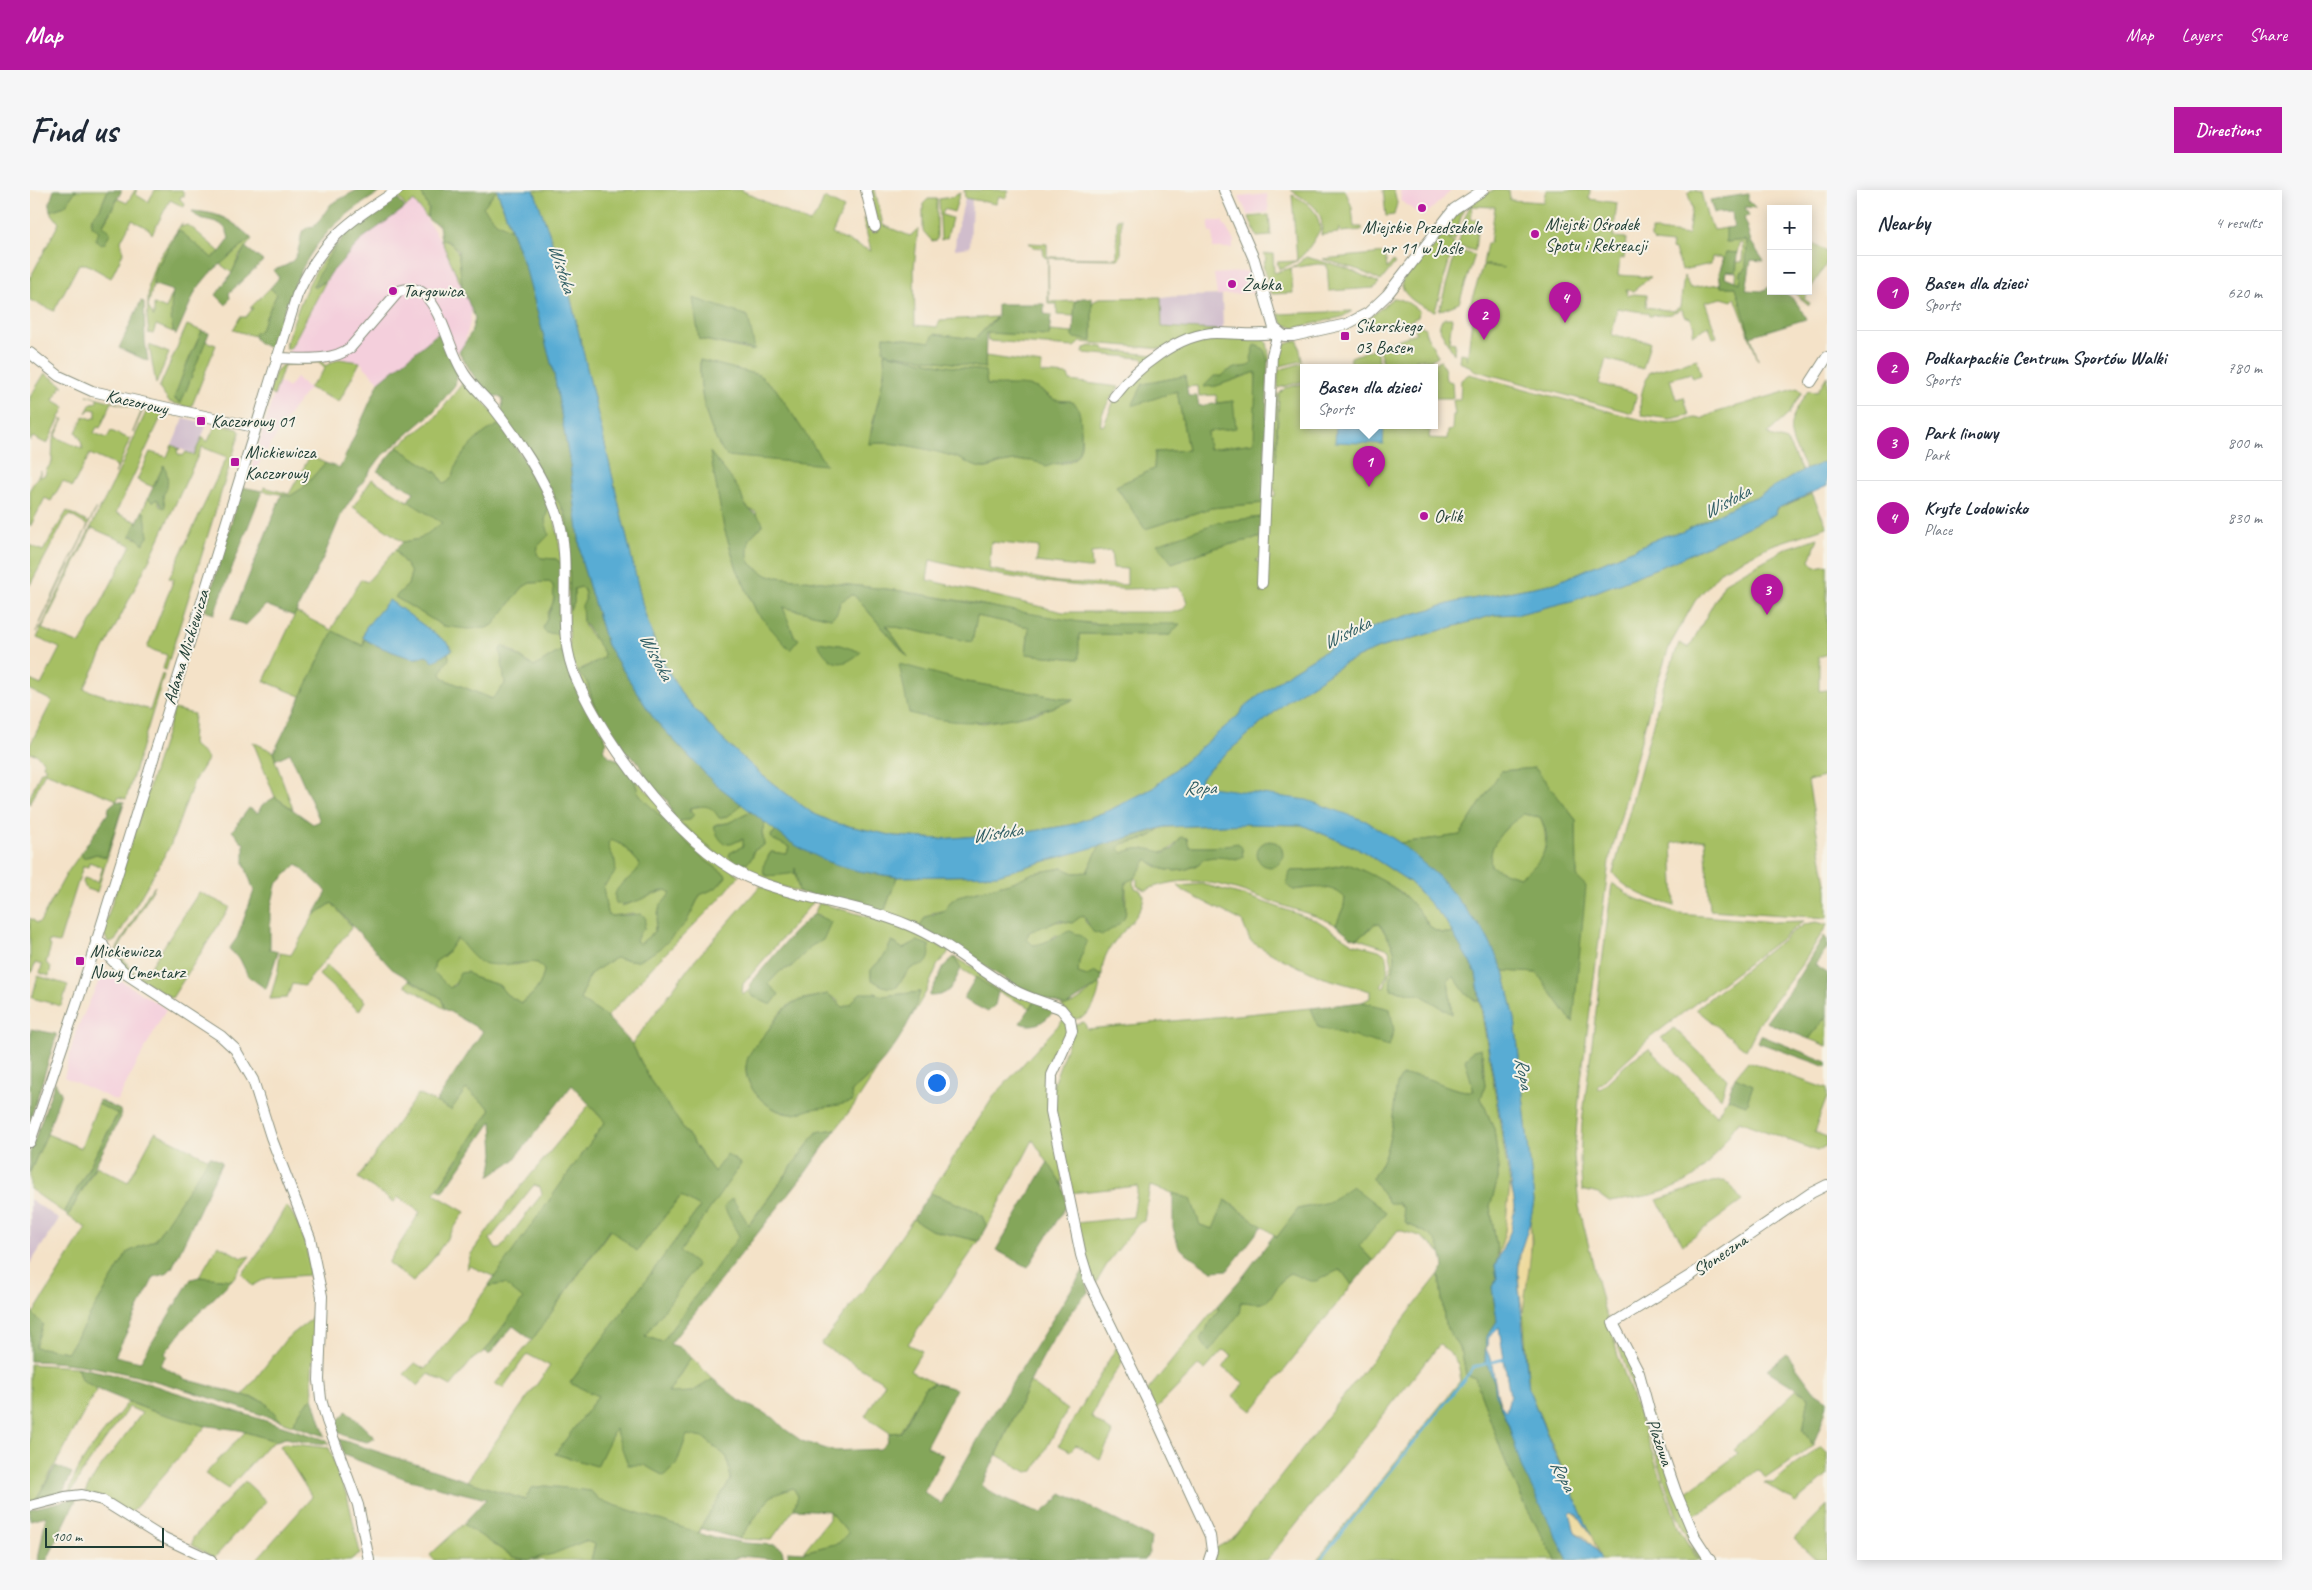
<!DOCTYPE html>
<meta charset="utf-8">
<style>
:root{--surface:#fff;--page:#f6f6f7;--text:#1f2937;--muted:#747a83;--line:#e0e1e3;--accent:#b5179e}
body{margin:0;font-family:Caveat,sans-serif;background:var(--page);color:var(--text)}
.controls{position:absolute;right:15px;top:15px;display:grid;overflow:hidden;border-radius:0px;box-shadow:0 2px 12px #0003}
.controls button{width:45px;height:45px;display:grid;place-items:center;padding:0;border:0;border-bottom:1px solid var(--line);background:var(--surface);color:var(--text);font:25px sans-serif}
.scale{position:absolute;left:15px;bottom:12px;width:119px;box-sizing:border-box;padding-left:5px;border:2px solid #1f3d34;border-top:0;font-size:14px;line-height:18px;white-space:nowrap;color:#1f3d34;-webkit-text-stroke:4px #f7f3e8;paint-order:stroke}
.you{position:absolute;left:906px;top:892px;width:18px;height:18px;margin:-12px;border:4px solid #fff;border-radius:50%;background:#1a73e8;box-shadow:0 0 0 8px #1a73e833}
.badge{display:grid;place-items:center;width:32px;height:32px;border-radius:50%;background:var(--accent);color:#fff;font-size:16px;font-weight:700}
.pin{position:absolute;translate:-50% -41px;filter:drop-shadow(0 1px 2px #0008)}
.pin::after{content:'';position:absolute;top:26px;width:18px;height:15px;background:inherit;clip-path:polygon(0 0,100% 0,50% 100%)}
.popup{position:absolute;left:1270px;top:174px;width:138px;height:65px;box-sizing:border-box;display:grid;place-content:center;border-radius:0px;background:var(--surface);filter:drop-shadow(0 1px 4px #0005);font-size:16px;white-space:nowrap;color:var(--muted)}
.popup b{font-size:19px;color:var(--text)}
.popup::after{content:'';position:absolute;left:50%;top:100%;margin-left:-10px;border:10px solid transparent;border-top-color:var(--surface)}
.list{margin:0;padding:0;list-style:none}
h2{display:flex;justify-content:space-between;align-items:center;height:65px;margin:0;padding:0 20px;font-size:21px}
h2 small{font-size:16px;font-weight:400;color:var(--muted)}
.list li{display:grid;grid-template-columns:32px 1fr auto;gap:15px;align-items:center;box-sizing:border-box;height:75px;padding:0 20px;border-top:1px solid var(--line)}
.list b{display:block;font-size:19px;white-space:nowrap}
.list p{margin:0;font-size:16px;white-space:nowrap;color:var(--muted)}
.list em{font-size:16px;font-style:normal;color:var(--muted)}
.map{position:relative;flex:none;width:1797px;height:1370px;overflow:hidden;border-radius:0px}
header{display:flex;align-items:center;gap:30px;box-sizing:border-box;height:70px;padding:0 25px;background:var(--accent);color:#fff}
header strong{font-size:24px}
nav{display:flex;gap:28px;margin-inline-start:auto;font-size:18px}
.intro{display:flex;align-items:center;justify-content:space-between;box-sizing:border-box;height:120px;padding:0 30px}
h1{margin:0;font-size:35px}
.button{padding:12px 22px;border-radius:0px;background:var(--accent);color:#fff;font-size:18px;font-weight:700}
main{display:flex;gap:30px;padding:0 30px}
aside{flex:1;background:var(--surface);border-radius:0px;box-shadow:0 2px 12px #0003}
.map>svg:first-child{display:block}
.built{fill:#f4cfdc}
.industrial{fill:#d0bdcc}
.green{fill:#a6bf64;stroke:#627e4c;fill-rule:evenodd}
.forest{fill:#84a65a;stroke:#527247;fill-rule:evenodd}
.sand{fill:#eeda9e;stroke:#868c69}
.water{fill:#58acd4;stroke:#3c7484;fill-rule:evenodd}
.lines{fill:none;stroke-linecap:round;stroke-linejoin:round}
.stream{stroke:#58acd4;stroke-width:2.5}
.minor-casing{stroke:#8a907e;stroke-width:12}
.minor{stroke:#fff;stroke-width:10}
.poi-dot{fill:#b5179e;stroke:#f7f3e8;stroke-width:2}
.labels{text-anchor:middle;stroke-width:4;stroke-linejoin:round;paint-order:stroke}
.poi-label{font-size:18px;fill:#1f3d34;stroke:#f7f3e8;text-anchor:start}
.street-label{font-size:18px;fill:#1f3d34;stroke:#f7f3e8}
.water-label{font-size:19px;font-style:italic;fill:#305e64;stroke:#f7f3e8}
</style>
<header>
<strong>Map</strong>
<nav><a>Map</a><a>Layers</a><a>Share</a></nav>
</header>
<div class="intro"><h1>Find us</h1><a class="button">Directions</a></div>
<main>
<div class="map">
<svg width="1797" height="1370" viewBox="0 0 1797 1370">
<rect width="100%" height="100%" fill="#f7f3e8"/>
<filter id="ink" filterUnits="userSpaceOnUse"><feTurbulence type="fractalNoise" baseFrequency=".02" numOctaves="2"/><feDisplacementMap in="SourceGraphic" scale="10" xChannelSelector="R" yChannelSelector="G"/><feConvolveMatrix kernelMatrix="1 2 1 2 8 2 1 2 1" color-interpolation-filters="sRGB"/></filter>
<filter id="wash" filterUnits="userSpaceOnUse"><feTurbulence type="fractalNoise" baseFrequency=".0096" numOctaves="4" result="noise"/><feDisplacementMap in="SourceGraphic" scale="20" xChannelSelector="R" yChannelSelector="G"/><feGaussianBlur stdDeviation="1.12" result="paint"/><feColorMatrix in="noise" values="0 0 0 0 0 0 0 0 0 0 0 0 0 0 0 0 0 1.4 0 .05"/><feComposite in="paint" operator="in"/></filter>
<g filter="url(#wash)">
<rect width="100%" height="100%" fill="#f4e2c8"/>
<path class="built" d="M1370,0H1422L1393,27L1371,11Z
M1237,4L1239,22L1218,25L1209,7Z
M384,10L417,60L442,116L440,133L433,158L422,167L407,145L349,192L330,172L311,168L258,164L301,83L333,48Z
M1179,31H1192L1204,51L1202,58H1183V43H1179Z
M1221,81L1228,102L1187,105L1184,84Z
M266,188L279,198L262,220L217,293L248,191L258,198Z
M74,780L136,819L87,911L34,887L46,841Z"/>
<path class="industrial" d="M935,8L942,9L940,57L925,59L926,45Z
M1192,105L1193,140L1132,137L1131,107Z
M154,228L175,233L176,237L164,265L142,255Z
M0,1009L29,1029L0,1074Z"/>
<path class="green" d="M46,0H78L70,19L62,27L61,32L68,39L72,37L88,9L97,13L105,0H107L105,4L118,12L125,0H152L155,6H151L150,9L155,14L154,17L140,10L122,44L119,39L102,30L91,51L93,63L81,88L56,74H49L24,121L0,110V88L29,33L20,21L35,16Z
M381,0H390C395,9 401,17 397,28L384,11L376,17L369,7Z
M467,0L481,40L466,32L453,17Z
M504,0H711L779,33L788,23L794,8L814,18L802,44L841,61L833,28L840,32L843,43L849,40L839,0H845L853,35L880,46L888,39L884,78L885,135L907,137L910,130L966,127L945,149L904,144L900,152L854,146L858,163L955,178V166L1012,174L1011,183L1038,185L1040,191L1089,197C1081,208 1069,223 1071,236L1074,235L1085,208L1129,166L1173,146L1233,149L1237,152L1240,171L1222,172L1219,176C1200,180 1196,178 1186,196L1226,182L1225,253L1179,259L1177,242L1203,211L1187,213L1186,205L1169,206L1168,196L1156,197L1155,186L1113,194L1103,215L1147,201L1158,260L1125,262L1124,279L1086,296L1115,339L1181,318L1234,313L1232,327L1189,332L1142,373L1185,358L1232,347L1231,365L1226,371L1231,373L1239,306H1245V300L1240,295L1243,208L1247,203L1246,272L1249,204L1255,198L1271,194H1274V236H1394V240H1400L1399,248L1417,249L1418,241L1422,240L1423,225H1425L1423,210H1430L1431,190L1439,184L1612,230L1629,233L1649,232L1665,228L1671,229L1684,223L1768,198L1772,202L1758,225L1738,243L1740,246L1757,251L1772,281L1729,306L1714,311L1652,342L1634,346L1525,393L1426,412L1355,432L1313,450L1262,481L1214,517L1208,526L1123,598L1080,620L1040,635L998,642L910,649L865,646L805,633L782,623L733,586L689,546L653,506L630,467L614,421L538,97ZM664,108L723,161L669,149ZM854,163L916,176L955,181L957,195L1000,197L1014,202L1025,210L1041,211C1050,227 1062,269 1034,273C1021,276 1011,270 999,270C991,271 981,271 973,273C966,274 958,280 951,278C942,276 934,270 926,267C903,260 863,250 839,254C842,224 857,193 854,163ZM670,170L729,185L745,198L795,274L697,266L693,262C676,233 669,204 670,170ZM681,264L709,301L714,313L719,319L726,322L730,338L719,349C715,375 719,373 738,386L865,400L944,413L1027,430L1098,436L1140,445L1049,444L1048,469L996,464L999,437L947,426L942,452L856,435L877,466L824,405H821L809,412V417L801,428L752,417L764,446L727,423L707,379L694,338ZM961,352L1009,357L1006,372L1057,378H1062L1061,363L1081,361L1083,378L1097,379V395L1028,392L959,379ZM900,370C964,386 1028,396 1094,399C1112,399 1130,397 1148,397L1154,403L1157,413L1153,419L1145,422H1033L897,390ZM870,475L937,492L1043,510L1008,523L954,533L890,526Z
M934,0H978V1L976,8L969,6L966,14L935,8Z
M1261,0H1315L1322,17L1324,37H1332V40L1311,42L1309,38L1308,43L1291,45C1296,17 1278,13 1261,0Z
M1353,0H1364L1367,13L1364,25L1356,26Z
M1464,0H1479L1480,10L1513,12L1516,0H1560L1559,9L1587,13L1583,47L1596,48L1594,69L1590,68L1588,85L1621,87L1603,101L1596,100L1598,106L1603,104L1617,105L1616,117L1643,121L1650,117L1654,86L1660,98L1690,94L1691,97H1706L1728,170L1705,107L1702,111L1692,108L1675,112L1687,147L1683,148L1679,136L1662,145C1665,138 1664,134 1660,128L1654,126L1652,119L1641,124L1619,126L1618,123L1587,118L1582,145L1620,152L1613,179L1576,169L1569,194L1607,204L1602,223L1443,180L1442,177L1429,172L1430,163L1436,164L1437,171L1442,129L1440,115L1453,75L1474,78L1453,74L1457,53H1460L1465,17L1442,16L1441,29L1448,30L1445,61L1428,56C1436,27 1433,11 1464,0Z
M1662,0L1671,2L1678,30L1682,35L1684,40L1696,38L1697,52L1717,50L1716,79L1710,93L1706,91L1707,72H1712L1713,53L1709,54L1707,63L1696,62L1693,73L1692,67H1682L1681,74L1652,80L1645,60L1641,59L1642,54L1625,52L1621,48V40L1658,45L1662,17L1658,4Z
M930,3L924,22L914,19L912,25L922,28L917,48L911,50L909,9L922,7Z
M1262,5C1278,12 1289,21 1290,40C1279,59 1271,72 1249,79L1247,72L1267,71Z
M898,9H907V50L902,51L893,41V14Z
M1434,16L1433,20L1424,52L1412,41Z
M1239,25L1241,46L1227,47L1219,27Z
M1087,29H1091V66L1088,69L1017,68L1014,67L1013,58L1003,57L999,53L1017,54V67L1087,68Z
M152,33L151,37L157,35L161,37L190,62L182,68L148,40L127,77L118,117L124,127V114L136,119L142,104L143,142L126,135L123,144L119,143V144L117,128L119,93L126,72Z
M1411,42L1424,54L1405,121C1392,118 1369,105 1372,91Z
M221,48L222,49L209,66L202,83L190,74Z
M411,50C433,53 430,79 432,97Z
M307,52L285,98L296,91L260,159H257L256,154C268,117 280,82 307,52Z
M1785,54L1797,62V73L1774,109L1780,113L1779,115L1762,101H1778V66Z
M1426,60L1445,65L1429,113L1409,121Z
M1355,63L1357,79L1363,71L1365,73L1351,91L1329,80L1293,69Z
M1234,64H1243L1244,83L1264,77L1276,67L1316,78L1349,93L1344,98L1299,101L1297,75L1287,74L1261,78L1263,103L1242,104L1233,76L1236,69Z
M1018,69L1019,112L1045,111L1044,126L1027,125V114H1018Z
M240,98L247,104L230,140L224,146L203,140L210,127H216L223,118H220Z
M1131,107L1132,137L1188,140L1134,159L1050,152L1044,157L958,151L957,143L1019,146L1020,141L1043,143V146L1062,150V113L1069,108Z
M1363,108C1372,108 1382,115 1389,121L1388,127L1375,133L1370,129L1341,139L1338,129Z
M1322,121L1312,127L1265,138L1253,134L1248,124Z
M1415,128H1422L1419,152L1425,153L1424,164L1409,138L1411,131Z
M157,135L172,141L156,176L145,210L151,213L175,151L186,155L161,218L139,212L129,198Z
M1389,135L1396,138L1395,142L1408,166L1401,170L1386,169V178H1320L1321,167L1345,158L1350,173L1353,172L1348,157L1386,143L1385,138Z
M1268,150L1272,171L1246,177L1247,164L1251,156Z
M119,155L139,163L126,194Z
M1061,156L1073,157L1075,160L1124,165L1116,172L1112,168L1053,163L1054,158Z
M309,169L330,172L309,212L279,198L295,179L289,172L254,175L244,206L239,203C242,195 243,184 249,178C258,168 289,164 295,176Z
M1667,169L1671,185L1662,188L1661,183L1640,189L1646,209L1654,207L1659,225L1640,229L1612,225C1607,213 1614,192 1620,182Z
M1410,170L1414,177L1416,190L1422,192L1423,208H1404V178H1399Z
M1273,173L1274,191L1248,198V180Z
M15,183L34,196H31L23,210L35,217L17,254L3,247L0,251V207Z
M1797,186V271L1776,280C1757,242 1753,238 1778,201L1787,202Z
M435,190L472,234C456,238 436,258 428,272C423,281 425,289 414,294L407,283L367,257L405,228Z
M57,205L113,220L103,242L112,220L82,212L70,238L67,237L64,243L77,248L81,241L100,249L101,247L85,284L87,276L60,264L42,297L33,291L21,311L15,308L0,337V299L11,281L10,287L15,285L17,279L22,272L23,249L32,230L34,229L25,247L53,259L50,248L46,242L54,226L62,229L66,227V220L60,219L56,223L60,215L68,211L66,208Z
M117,220L133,223L86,323L107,332L101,346L108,349L118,347L114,322H112L118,308L122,312L127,309L130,317L135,315C129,300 141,295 134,275L123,297L107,290L120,262L137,267L142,255L150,259L147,260L148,264L153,266L156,262L164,265L172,247L175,251H178L186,234L208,239L210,242L136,480L133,479L137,465L117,458L144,389L139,388L197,267L172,257L122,364L54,499L120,520L132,484L134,485L96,609L89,607L86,611L85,609L15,582L0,614V607L11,581H14L16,577L13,576L14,572L6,564L0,563V555L22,511L0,500V490L11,495L30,458L7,448L18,423L88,283ZM62,338L101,355L50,454L12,439Z
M280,266L295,273L273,298L260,306L233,301L234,297L259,304Z
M342,289L413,333L390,349L373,352L323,317Z
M1782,304L1797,337L1739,356L1692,380L1665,411L1640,455L1623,505L1579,672L1550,898L1544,966L1549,1016L1575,1123L1581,1135L1587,1163L1649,1339L1668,1370H1571L1499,1200L1493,1122L1502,1051L1500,1032L1504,1011L1485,829L1474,781L1507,783L1543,833L1547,687L1546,630L1505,578L1471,581L1430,645L1370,653L1336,631L1323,627L1171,596L1170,593L1171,588L1186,572L1260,509L1315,473L1349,458L1464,425L1489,424L1545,410L1645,371L1745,324L1746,319Z
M523,305C541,325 541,353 541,379C540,392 538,401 544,414V399L551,397C560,406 551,420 553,431C555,441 570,454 574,463L573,468L551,479V486L557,492L563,512L575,534L574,539L540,467L537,374Z
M520,312L523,320L533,375L526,369L511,368L507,364L508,356C518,348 516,341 515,329C515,324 518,318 520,312Z
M66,319L6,442L32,386L58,336L40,325L36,328L0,395V355L13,361L37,321L59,333Z
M1788,348L1780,371L1785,377L1797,375V464L1789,467V501L1797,500V586L1778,591L1797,699V728L1680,720L1675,649L1642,653L1645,716C1623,710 1597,702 1583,683L1632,500L1649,453L1659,458L1695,392L1757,358Z
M366,359C369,368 377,374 381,383L378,395L365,407L413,436L456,438L463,435L493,397L500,393L519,392L523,395C525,405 524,415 517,424L533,440L534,463L530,461L504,477L477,457L472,471L475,494L463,509L414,489L411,484L414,476L419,468L418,462L422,460L419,454L359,410L336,437L333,446L334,456L303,442L273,507L234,491L266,422L301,440L331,389L337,392Z
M144,519L164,524L162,554L178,568L164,591L141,654L85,751L78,752L74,744V738Z
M223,552L244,562L245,570L263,619L245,607Z
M603,585L614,598L709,686L688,711L626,773L577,827L550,810L560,784L585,768L608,771L661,724L670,705L686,698L695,684L675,670L615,611L608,602Z
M94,612L67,702L56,699L53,692L54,688L68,692L73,677L59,672L58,677L53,676L29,753L19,751L18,754L21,756L16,773L21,777L19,786L10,783L12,775L5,773L2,782H0V728L7,733L10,732L37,683L51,663L58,667L66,664L76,667Z
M711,613L723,621L698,633L686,634L703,653L713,649L714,656L700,663L723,667V661L734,655L732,642L735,631L746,640L741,645L742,649L759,657L757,664L741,662C734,670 738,676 741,685L765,683L769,702L709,682L648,631L655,630L661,622L660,618L674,614L697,626L709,617Z
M1493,624L1510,627C1518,643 1518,665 1504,678C1500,682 1494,684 1490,687L1476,683L1461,676C1457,653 1476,637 1493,624Z
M1218,634L1272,635L1331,660L1380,692L1415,730L1423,743H1412L1403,740L1385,716L1371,702L1355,692L1318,674L1287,680L1260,681L1263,700C1282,698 1301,693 1315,707L1314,716L1306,735C1288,725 1269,722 1249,714C1204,698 1163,680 1116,700L1107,696V689L1105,688L1103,693L1105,698L1110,700L1114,706C1110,738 1071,748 1072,786L1065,782L1057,786L1048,783L1049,771L1057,752L1026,745L1014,754L1003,755L997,749L999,742C1014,734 1026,729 1042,733L1053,725L1056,733L1073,745C1100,725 1095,733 1096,701C1096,698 1095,695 1096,693C1097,688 1113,675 1117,669C1131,683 1149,684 1167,675C1170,673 1173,669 1176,668C1186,665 1197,667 1207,669L1183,657H1159L1151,647C1130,678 1119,651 1093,663L1089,659L1092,654C1102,651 1125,649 1129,639L1135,637Z
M581,650L593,655L610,674C608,683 599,689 591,694L592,716L636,700L641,703L630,716L624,742L610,754L606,751L609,744L614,738L603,723L581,726L577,723L573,697L582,687L585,670L579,661L578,653Z
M1070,655L1057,682L1044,683L1033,678L1003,683L983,692L929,706L920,712L915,720L902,723L890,737L853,725L867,687L967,685Z
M1582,693L1604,708L1649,724L1743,732L1774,731L1621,847L1567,897L1569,900L1601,870L1619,859L1687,926L1697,908L1716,915L1723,895L1705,887L1718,871L1797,899V907L1784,942L1797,947V955L1787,961L1709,931C1696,947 1681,975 1665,986C1641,1004 1607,1008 1579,1012L1568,1004L1552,1000L1550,970L1552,933Z
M1172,694L1213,705L1288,731L1322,753L1349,760L1356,765L1358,772L1357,785L1351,796L1354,797L1362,774L1359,759L1320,746L1326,748L1337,742L1344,734H1350C1354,744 1365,755 1365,767C1365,778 1360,788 1361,799L1391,805L1422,824L1418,789L1424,787L1444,810L1450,812L1480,995L1475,1042L1468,1066L1460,1016L1468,989V971L1464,939L1451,908L1455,896L1453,864L1444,901C1419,903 1397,882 1372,886L1367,895C1362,928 1363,960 1342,988L1372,1018L1376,1034C1392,1040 1406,1045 1411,1063L1390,1046L1368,1040L1343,1071L1329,1056L1315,1001L1299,1012L1268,1019L1247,1047L1196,1010L1183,1039L1170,1035L1161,1009L1120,996L1114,1031L1109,1033L1079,1071L1065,1095L1046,1033L1103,1027L1108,996L1040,1003L1023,908L1024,892L1045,834L1054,832L1057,839L1281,818L1288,837L1359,855L1360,819L1332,812L1340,808V801L1291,787L1244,765L1220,751L1212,731L1155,702L1148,696Z
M125,696L87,761L103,781L114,787L169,702L200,717L142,808L98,781L85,762L118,704Z
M730,696L784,711L713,794L712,804L719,801L722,806L741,815L748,805L738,794L750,781L761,777L783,755L793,750L790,725L784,724L789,713L871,736L888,742L919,762L908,774L896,802L879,831L890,802L852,806L845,803L813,818L806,809L797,804C789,806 770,809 764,812C751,818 744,832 736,843C728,853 718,863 716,876C713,897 739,922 759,924C768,924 773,921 781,919C795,916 808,916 822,911L821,902L848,879L825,914L806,939L787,942L632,1152L614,1146L667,1075L649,1062L711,974L684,982L620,890L602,854L660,776ZM862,751L873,759L881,754L887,775L879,780L867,797C856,799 850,795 841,789V780L855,765Z
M302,713L322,737L274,796L262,794L257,808L240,809L248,780L250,763L261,765L284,725Z
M1787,732L1797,735L1775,770L1732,828L1716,860L1666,819L1762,742L1775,734Z
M427,748L485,775L499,772L508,773L514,780C512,795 504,805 491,813L476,804L469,795L445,788L437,782L420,798L403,781L405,772L416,764Z
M924,767L935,773L1005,811L1001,818L968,802L931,779Z
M297,775L335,811L329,821L289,785Z
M8,786L38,795L31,816L2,808Z
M379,790L411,808L415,819L375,795Z
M1070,794C1068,808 1062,828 1045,829L1031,816C1045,817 1059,801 1070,794Z
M1797,825V856L1779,849Z
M1035,828L1038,840L1020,879L1033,996L1003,950L957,1037L952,1026L946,1021L900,1003L964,906Z
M1644,838L1697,889L1691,908L1631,848Z
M436,899L461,919L404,1004L435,1022L403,1069L383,1092L358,1073L390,1022L368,1007L364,1012L328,988L388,904L421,919Z
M68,914L88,923L34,1023L0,999V982L17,944L51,958Z
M559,915L575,932L465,1087L440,1076L436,1080L441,1064L479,1011ZM504,995L510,997L512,1004L470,1059H466L460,1049Z
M125,942L179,969L125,1050L98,1062L38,1162L4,1157L3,1124L56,1038L38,1026L66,976L98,992Z
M1694,991L1700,994L1712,1011L1653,1054L1627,1010L1682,992Z
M651,1006L670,1017L540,1193L568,1206L525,1264L567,1276L585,1238L614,1275L634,1286L646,1275L657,1245L674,1248L697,1267L701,1289L668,1343L569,1310L561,1301L516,1296L501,1298L496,1310L437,1291L520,1176L497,1164L473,1198L465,1194L502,1150L581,1039L607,1061Z
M256,1016C268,1025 282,1070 279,1085L237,1088L222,1096L212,1084L228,1064Z
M883,1029L901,1040L949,1051L878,1154L892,1161L880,1181L904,1193L895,1197L870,1242L860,1243L835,1226L855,1193L791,1154L836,1097Z
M188,1055L212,1068L220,1066L202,1090L169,1087Z
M1305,1080L1312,1081L1322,1095L1222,1221L1203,1206L1214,1193L1193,1178L1202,1165L1193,1160L1175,1180L1168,1176L1125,1220L1117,1201L1187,1116L1189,1119L1171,1149L1211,1112C1217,1112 1226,1114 1232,1113C1246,1109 1247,1088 1260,1083C1287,1090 1277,1096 1305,1080Z
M1409,1084L1415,1135L1432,1163L1436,1185L1445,1188L1477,1276L1498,1321L1526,1370H1287L1430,1191C1431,1173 1423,1166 1410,1154L1237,1370H1182L1186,1358L1202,1349Z
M475,1094L494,1109L455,1161L443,1169L421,1196L399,1184L388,1196L374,1184L385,1173L395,1179L429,1139L458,1096Z
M284,1123L286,1128L282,1183L283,1207L273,1217L262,1235L251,1231L234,1211L213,1205L256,1149L279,1131Z
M1585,1139L1601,1171L1613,1208L1678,1370H1669L1645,1321L1589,1158Z
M1086,1158H1089L1094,1169L1073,1202L1061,1227L1083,1243L1070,1269L1046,1255L1040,1261L1029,1255Z
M661,1167L683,1189L662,1202L638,1204Z
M0,1174L47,1177L51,1189L67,1199L4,1313L0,1315Z
M1000,1192L1037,1220L1004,1281L997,1282L967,1265Z
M1766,1200L1779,1207L1777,1220L1780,1253L1783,1256L1736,1288L1727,1280C1708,1296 1684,1320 1659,1325L1652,1306L1708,1264L1704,1260Z
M98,1212L119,1220L177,1235L100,1324L55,1302L67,1282L112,1223L99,1217L53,1281L41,1303H39C47,1269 78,1239 98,1212Z
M215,1242L246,1251L236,1257L198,1299L175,1284Z
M255,1253L299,1258L318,1309L330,1363L320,1370H273L267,1366L264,1370H226L282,1307L250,1256Z
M1791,1257L1797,1263V1286L1765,1313L1761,1309L1734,1293H1743L1756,1281Z
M215,1291L236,1311L184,1368L162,1355L163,1348Z
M763,1298L768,1306L764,1319L741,1350L709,1349L741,1306Z
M1797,1315V1370H1787L1764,1349Z
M799,1321L818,1343L809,1353L773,1362L799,1329Z
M433,1334L483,1367L498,1370H404L400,1365Z
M555,1351L565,1354L561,1370H503Z"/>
<path class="forest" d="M24,0H46L35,16L20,21L19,15Z
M78,0H91V2L72,36L78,39L80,43L75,53L70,54L65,49L69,41L62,36V27L70,19Z
M327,0H354C281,42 269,77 243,153L241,152L240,158C233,155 224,152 224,144L230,140L247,104L240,98L249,88L243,80C269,73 267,65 272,42L278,37L285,36L301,14Z
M390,0H467L453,17L466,32L481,40L496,80L524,184L540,274L552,373L577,455L624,529L683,592L711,613C709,620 697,628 689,628C680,613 675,616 660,618L659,621L664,624L660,630L648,631L644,627L637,610L627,601L615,586L606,569L596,563L575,534L563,512L557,492L547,482L573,468L574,463L553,431L552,415L556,409L554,400L551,397L544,399V413L540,420L539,341L535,322L471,225L473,209L469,206H456L429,162L441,143L445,128L432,97L428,60L418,51L411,50L409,35L400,31L397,28L399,19Z
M1718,4V10L1726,18L1715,17L1719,26L1714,27L1721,52L1734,71L1721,70L1716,100L1732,101L1741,96V101C1761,101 1768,113 1776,129L1720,146L1706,97H1691L1689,83L1696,62L1707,63L1706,82L1696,81L1695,87L1710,93L1711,82L1716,79L1717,50L1696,52V38L1704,37L1702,22L1684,23L1680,10Z
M367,8L375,18L333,48L301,83L296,91L282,97L296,71L315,44L332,30Z
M162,21C191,23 200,29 221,48L179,84L166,100L146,145C139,139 141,110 143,101L122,94L127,77L149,40L182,68L190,62L199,50C196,23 170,36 162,21Z
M215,57L233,71L199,103L200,108L196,115L186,105L202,83Z
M663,108L718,126L725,160L669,149Z
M1052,108H1062V151L1044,148L1043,146L1045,111Z
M111,111L114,112L115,151L118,171L89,158Z
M967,114H1014V124L1021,125L1019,146L956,143L955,178L857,163L853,161L854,146L900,152L904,144L945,149L967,127Z
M172,141L179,143L151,213L144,208L156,176Z
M407,144L412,146L428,181L425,195L403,222L350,268L329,297L311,325L294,366L264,426L236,415L216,435L201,430L252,304L260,306L273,298L295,273L310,278L349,192Z
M1225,155L1234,159L1238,171L1234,313L1181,318L1115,339L1086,296L1124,279L1125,262L1158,260L1147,201L1102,216L1113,194L1155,186L1158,206H1167L1169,216L1203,211L1206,238L1177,242L1179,259L1224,253L1226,182L1186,196L1173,197L1184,186H1192C1200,177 1208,178 1219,176L1222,172L1221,168Z
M854,163L916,176L955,181L957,195C973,196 992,193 1007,198C1013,201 1017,206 1023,209C1029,212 1036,210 1042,212C1051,215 1051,234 1051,243C1052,277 1037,268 1016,277C1006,268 985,270 972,273C966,274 960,278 954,278C944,278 935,270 925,267C902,260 863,250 839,254L855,180Z
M670,170L729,185L745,198L796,275L697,266L693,262C676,233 669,203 670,170Z
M472,234L520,312L515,330L519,345L508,356L507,364L511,368L526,369L533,375V440L527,444L516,443L513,438L524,410L523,395L519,392L500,393L493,397L463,435L456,438L437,439L413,436L365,407L378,395L381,383C377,374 369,368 366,359L373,352L390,349L412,333L378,311L384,302L347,281L367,257L407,283L414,294C425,289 423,281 428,272C436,257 456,238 472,234Z
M680,262C690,275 701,287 709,300C712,305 712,310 715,315C721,323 729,323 733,334L719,349C716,376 718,372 738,386L865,400L1061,434H1150L1140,445L1049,444V469L996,464L999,437L947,426L942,452L856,435L878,467L824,405H821L810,412L807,423L801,428L753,417L764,446L769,449L760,460L727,423L707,379L694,338Z
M134,275C138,284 140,296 133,305L135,317L133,318L127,309L122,312L118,308Z
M212,297L232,301L184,424L175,421Z
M112,322L115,323L118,347L113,354L105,346H100Z
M1232,327V347L1185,358L1142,373L1127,354L1189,332Z
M303,441L333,456L335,449C341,455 374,466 383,468C393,470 393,460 403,472L418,462L419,469L414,476L411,484L414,489L462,509L475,494L470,459L473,456L504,477L530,461L534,463L577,552L573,559L580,567L590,570L603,585L608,602L615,611L675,670L695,684L696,687L686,698L670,705L656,733L630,759L608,771L585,768L560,784L550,810L577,827L602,854L620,890L684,982L697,964L711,974L650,1062L667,1075L615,1146L632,1152L709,1046L694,1017L702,1008L719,1035L787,942L806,939L776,982L640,1154L649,1157L661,1167L638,1203L662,1202L683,1189L710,1211L744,1228L756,1240L772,1251L803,1261L850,1259L857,1252L860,1243L871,1242L895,1197L904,1193L926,1199L896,1256L913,1265L894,1302L911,1314L959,1230L1053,1081L1059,1101C1009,1155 985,1230 952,1295C967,1310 992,1316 1012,1323L1028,1309L1032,1303L1121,1348L1119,1363L1114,1370H758V1361L773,1362L809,1353L818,1343L799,1321L764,1319L768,1306L763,1298L741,1306L709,1349L670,1338L701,1289L697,1267L674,1248L657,1245L646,1275L634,1286L614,1275H598L585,1239L567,1276L525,1264L568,1206L540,1193L670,1017L651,1006L607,1061L580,1039L502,1150L483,1136L459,1165L455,1161L493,1109L475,1094L458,1096L575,932L542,895L484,970L460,986L464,964L462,931L413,1002L408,999L461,919L436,899L421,920L406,912L453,841L415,819L411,808L362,779L302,713L284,725L297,702L267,674L246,695L240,721V760L248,762L236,799L218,786L210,769L199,759L207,748L224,701L214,673V654L202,641L219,618L228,623L232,615L245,607L283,634L290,631L260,563L245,570L244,562ZM581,650L593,655L610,674C606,690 579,694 586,713C598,719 621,703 636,700L641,703L630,716L624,742L610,754L606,751L609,744L614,739L616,729L612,724L581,726L577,723L573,697C576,692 581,689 584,684C590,672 579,665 578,653ZM427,748C433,754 439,763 446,769C459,781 492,770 508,773L514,780C512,795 504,805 491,813L476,804L469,795L445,788L437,782L430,783L425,795L420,798L403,781L405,772L416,764Z
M787,452L810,455L831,462C811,480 799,475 787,452Z
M869,474L937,492L1044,510C985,531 941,540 879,523Z
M1505,578L1546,630L1547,687L1556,696L1543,833L1507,783L1474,781L1455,743L1410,688L1370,653L1430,645L1471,581ZM1493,624L1510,627C1524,652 1514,672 1490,687L1476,683L1461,676C1457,653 1476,637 1493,624Z
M86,611L94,612L76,667L66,664L53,668L51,663L78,623L79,617Z
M723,621L735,631L732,642L734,655L723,661C723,672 716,675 706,673L699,666L700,663L713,656V649C707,650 703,655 698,654C690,654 685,641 684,635L698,633Z
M1129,639C1125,649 1102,651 1092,654L1089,659L1093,663C1108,656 1120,658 1134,663L1143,659L1151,647L1157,648L1159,657H1183L1208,653L1212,658L1213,667C1202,671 1189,665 1178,668C1173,669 1171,672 1168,674C1149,685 1132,682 1117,669L1105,688L1096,692C1096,698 1094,706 1095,712C1099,733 1088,734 1073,745L1063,742L1053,725L1042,733L1030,730L999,742L997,749L1003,755C1017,754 1026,745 1040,741L1051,746L1057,752L1049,771L1048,783L1057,786L1065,782L1072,786L1070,794L1036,816L998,803L890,737L895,727L915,720L920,712L928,706L983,692L1003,683L1033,678L1044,683L1057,682L1070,655Z
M746,640L774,660L828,681L867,687L853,725L769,702L765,678V683C755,685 747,685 737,686L734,684L733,676L741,662L757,664L759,657L742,649L741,646Z
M1227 664a13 13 0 1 1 26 0a13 13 0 1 1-26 0Z
M1318,674C1342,684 1366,696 1384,715C1391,722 1396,734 1404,740C1410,744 1416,743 1423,743L1446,783L1450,812L1436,804L1424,787L1418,789L1422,824L1391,805L1361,799C1359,788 1365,778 1365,767C1365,755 1355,744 1350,734H1344L1337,742L1326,748L1320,746L1306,735L1314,716L1315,708C1301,693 1282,698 1263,700L1257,694L1260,681L1287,680Z
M784,724L801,732L793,750L783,755L761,777L750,781L738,794L749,804L741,815L722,806L719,801L720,794L763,743Z
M1794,746L1797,750V758L1785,775L1797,783V825L1779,849L1736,832L1762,797Z
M862,751L873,759L887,751L899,755C900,764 901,769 894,775C880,774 874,786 867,797C856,799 850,795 841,789V780L855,765Z
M924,767L931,779C922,796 921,806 899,806L914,776Z
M946,787L968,802L965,815L958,822L933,809Z
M890,802C879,842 853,876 821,902L823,911C809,916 796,917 782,919C773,921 766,926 756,923C732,918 706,889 720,863C725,855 733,847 739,839C746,830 753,817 765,812C770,810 790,806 798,804L813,817L821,814L830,803H845L852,806Z
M1005,811L1025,820C1015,831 1005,839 990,833Z
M1332,812L1360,819L1364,841L1359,856L1288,837L1281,818Z
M1,839L26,844V847L0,931Z
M1730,845L1797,872V877L1727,852Z
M1451,858L1455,896L1451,908L1464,939L1468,971V989L1460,1016L1468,1066L1465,1076L1467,1088L1462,1097L1467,1131L1456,1148L1455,1171L1464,1191L1471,1218L1511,1315L1538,1370H1526L1498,1321L1477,1276L1445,1188L1436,1185L1432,1163L1415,1135L1409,1084L1414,1078C1412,1051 1400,1042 1376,1034L1372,1017L1368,1013H1359L1342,988C1363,960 1362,928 1367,894L1372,886C1398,882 1419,903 1444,901L1435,870L1443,860Z
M1705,887L1723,895L1716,915L1697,908Z
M25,892L31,903L17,944L0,982V963Z
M69,910L90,920L91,927L38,1026L34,1023L88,924L68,914Z
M180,966L192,972L142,1078L136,1084L124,1087L85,1166L110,1172L161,1089L169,1087L202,1090L155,1137L135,1163L137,1166L130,1175L155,1189L234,1211L251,1231C169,1205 87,1172 0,1171V1117L3,1124L13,1134L5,1157L38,1162L98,1062L125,1050Z
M1018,972L1033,996L1037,1015L998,1077L966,1060Z
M1322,996L1356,1022L1329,1056L1343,1071L1322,1095L1312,1081L1309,1080L1286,1091H1280L1260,1083C1247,1088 1246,1109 1232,1113C1226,1114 1218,1112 1211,1112L1209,1124L1179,1162L1170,1149L1189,1119L1187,1116L1215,1084L1244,1045L1247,1047L1268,1019L1299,1012Z
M900,1003L946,1021L952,1026L957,1037L949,1051L901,1040L883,1029Z
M1143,1003L1161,1009L1170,1035L1183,1039L1195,1010L1232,1036L1198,1080L1182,1081L1149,1058L1143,1037Z
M1757,1164L1785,1202L1797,1210C1797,1223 1787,1243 1783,1256L1773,1240L1779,1207L1737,1180Z
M47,1177L104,1189L296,1250L299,1254L273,1252L256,1248L246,1251L209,1240L172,1235L119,1220L67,1199L51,1189Z
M283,1207L295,1246L262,1235L273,1217Z
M317,1221L345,1248L337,1252C324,1249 310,1247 303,1235Z
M309,1249L495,1310L501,1298L516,1296L561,1301L569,1310L681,1347L715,1353L745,1355L752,1359L754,1370L710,1366L702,1370H561L565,1354L555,1351L523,1364L498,1370L483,1367L433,1334L456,1309L376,1289L314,1265Z
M26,1276L42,1283L31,1306L4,1313Z
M47,1308L17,1370H8L16,1326L0,1330V1319Z"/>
<path class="sand" d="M1480,995C1482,1001 1484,1008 1485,1014C1486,1025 1477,1061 1468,1066L1475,1042Z
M1500,1032C1504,1063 1496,1092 1493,1122C1486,1090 1487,1062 1500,1032Z
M1543,1322C1556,1331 1563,1348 1568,1363L1555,1347L1545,1342L1540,1323Z"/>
<path class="water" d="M467,0H504L538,97L614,421L630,467L653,506L689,546L733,586L782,623L805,633L865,646L910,649L998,642L1040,635L1080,620L1123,598L1208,526L1214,517L1262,481L1313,450L1355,432L1426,412L1525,393L1634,346L1652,342L1714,311L1729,306L1770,282L1797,271V296L1746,319L1745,324L1645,371L1545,410L1489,424L1464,425L1349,458L1315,473L1260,509L1186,572L1171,588L1170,593L1172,596L1277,610L1336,631L1370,653L1410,688L1455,743L1474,781L1485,829L1504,1011L1500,1032L1489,1066L1488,1089L1499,1200L1522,1257L1561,1345L1548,1325L1543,1322L1540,1323L1545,1342C1556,1350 1566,1356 1571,1370H1538L1492,1279L1479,1236L1466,1206L1464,1191L1455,1171L1456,1148L1467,1131L1462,1097L1467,1088L1465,1076L1481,1040L1485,1016L1446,783L1415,730L1380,692L1331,660L1272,635L1218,634L1135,637L967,685L867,687L828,681L798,672L774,660L760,652L683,592L624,529L577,455L552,373L540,274L524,184L496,80ZM1469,1138L1480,1206L1476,1221L1469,1213L1461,1170L1456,1159L1459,1147Z
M1306,236H1354L1353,254L1305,252Z
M359,410L419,454L422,460L403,472L398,466C392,465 389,469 383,468C375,467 337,453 333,447L336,437Z"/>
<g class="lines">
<path class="stream" d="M1290,1370L1444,1177L1474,1169"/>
</g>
</g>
<g filter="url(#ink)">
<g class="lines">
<g class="minor-casing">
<path id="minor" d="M836,0L845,37
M1194,0L1224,69L1244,138L1254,146H1263L1317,134L1338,123L1357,105L1424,19L1453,0
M0,163L29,186L62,201L224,237
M246,168C270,168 300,173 320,158L369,101C378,98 387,98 394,104C414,123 419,162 435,185C443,197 454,206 463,217C487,247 516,291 528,327C544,380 523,439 547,490C577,558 657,666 729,692C777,710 830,715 878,735C915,750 947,779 982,799C997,808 1015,812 1031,819L1040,830L1042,841L1022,885L1021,921L1051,1065L1059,1091L1123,1222L1180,1346L1182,1361L1179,1370
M1781,192L1797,167
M1084,207C1105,179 1149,143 1186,143C1208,143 1227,146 1248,143
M1232,393L1242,165L1248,143
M66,750L72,753L79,767L96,784L191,846L205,859L223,890L241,947L280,1048L292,1106L289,1190L291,1209L297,1231L328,1315L339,1370
M0,952L53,795L267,105C292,50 318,31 368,0
M0,1316L35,1307L52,1305L72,1310L128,1345L181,1370
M1680,1370L1665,1347L1646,1302L1623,1235L1609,1183L1583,1133L1661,1085L1781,1003L1797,995"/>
</g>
<use href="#minor" class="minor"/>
</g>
</g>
<g class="poi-dot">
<circle cx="1392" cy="18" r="5"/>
<circle cx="1505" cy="44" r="5"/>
<circle cx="1202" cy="94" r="5"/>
<circle cx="363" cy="101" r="5"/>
<rect x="1310" y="141" width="10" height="10" rx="2.5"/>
<rect x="166" y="226" width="10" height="10" rx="2.5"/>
<rect x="200" y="267" width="10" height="10" rx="2.5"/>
<circle cx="1394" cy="326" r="5"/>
<rect x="45" y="766" width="10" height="10" rx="2.5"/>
</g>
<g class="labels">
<g class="poi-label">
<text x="1515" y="40">Miejski Ośrodek<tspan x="1515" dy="21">Spotu i Rekreacji</tspan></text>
<text x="1392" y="43" text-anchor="middle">Miejskie Przedszkole<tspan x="1392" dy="21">nr 11 w Jaśle</tspan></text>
<text x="1212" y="100">Żabka</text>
<text x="373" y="107">Targowica</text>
<text x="1325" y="142">Sikorskiego<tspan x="1325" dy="21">03 Basen</tspan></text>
<text x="181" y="237">Kaczorowy 01</text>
<text x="215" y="268">Mickiewicza<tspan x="215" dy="21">Kaczorowy</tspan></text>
<text x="1404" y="332">Orlik</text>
<text x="60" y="767">Mickiewicza<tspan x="60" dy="21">Nowy Cmentarz</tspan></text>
</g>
<g class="street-label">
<text transform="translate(107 212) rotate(13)" y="6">Kaczorowy</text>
<text transform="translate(156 457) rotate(-73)" y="6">Adama Mickiewicza</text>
<text transform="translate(1690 1065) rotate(-34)" y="6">Słoneczna</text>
<text transform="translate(1630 1252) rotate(71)" y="6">Plażowa</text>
</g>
<g class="water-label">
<text transform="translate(533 78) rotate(72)" y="7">Wisłoka</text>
<text transform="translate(1696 311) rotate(-28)" y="7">Wisłoka</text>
<text transform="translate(1316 442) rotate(-26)" y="7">Wisłoka</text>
<text transform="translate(627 466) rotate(62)" y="7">Wisłoka</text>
<text transform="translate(1170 597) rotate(-1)" y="7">Ropa</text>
<text transform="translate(967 642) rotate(-8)" y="7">Wisłoka</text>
<text transform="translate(1495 883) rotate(80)" y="7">Ropa</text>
<text transform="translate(1534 1285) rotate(63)" y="7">Ropa</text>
</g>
</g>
</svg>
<div class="controls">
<button>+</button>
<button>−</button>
</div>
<div class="scale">100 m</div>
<div class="you"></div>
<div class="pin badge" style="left:1339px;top:297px">1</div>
<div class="popup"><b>Basen dla dzieci</b>Sports</div>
<div class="pin badge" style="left:1454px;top:150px">2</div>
<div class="pin badge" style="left:1737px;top:425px">3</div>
<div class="pin badge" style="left:1535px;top:133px">4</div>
</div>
<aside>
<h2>Nearby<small>4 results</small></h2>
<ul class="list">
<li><span class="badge">1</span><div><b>Basen dla dzieci</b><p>Sports</p></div><em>620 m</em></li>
<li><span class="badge">2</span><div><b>Podkarpackie Centrum Sportów Walki</b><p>Sports</p></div><em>780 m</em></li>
<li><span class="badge">3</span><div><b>Park linowy</b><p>Park</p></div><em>800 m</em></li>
<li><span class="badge">4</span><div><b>Kryte Lodowisko</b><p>Place</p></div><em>830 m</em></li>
</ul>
</aside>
</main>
